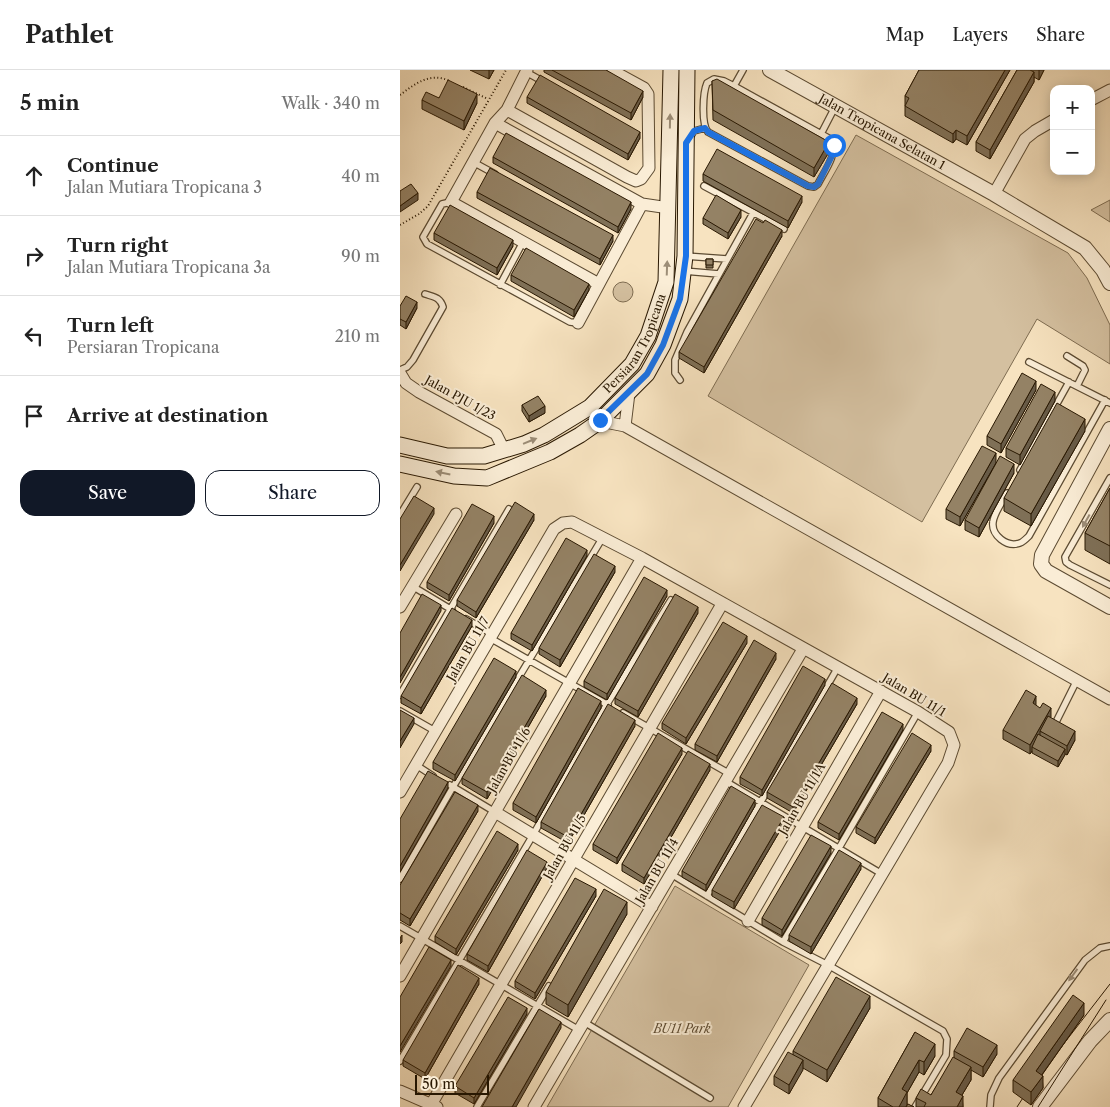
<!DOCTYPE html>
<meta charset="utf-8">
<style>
:root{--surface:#fff;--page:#f6f6f6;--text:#222;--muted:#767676;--line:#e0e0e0;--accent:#111827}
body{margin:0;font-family:"Libre Caslon Text",serif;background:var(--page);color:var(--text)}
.controls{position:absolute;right:15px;top:15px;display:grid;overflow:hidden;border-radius:10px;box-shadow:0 2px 12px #0003}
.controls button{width:45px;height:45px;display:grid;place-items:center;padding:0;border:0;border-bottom:1px solid var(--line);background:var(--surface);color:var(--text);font:25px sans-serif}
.scale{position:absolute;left:15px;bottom:12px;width:74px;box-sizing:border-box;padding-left:5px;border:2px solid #291802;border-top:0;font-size:14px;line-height:18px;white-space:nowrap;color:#291802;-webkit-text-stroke:4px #faedd6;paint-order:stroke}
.stop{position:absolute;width:15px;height:15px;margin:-11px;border:4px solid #1a73e8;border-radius:50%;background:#fff}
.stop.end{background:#1a73e8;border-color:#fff;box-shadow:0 1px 5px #0008}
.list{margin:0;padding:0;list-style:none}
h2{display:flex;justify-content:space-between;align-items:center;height:65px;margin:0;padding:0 20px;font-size:21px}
h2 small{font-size:16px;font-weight:400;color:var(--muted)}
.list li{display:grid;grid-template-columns:32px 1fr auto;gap:15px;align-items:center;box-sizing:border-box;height:80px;padding:0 20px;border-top:1px solid var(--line)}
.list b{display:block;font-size:19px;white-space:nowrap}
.list p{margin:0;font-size:16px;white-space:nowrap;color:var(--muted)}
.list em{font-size:16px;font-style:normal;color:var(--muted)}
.actions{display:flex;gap:10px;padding:15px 20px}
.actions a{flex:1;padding:11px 0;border:1px solid var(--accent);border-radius:15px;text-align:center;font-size:18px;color:var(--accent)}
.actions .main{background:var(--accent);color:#fff}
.icon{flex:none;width:28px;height:28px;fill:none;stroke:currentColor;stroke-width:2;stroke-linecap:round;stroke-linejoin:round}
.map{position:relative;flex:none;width:710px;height:1037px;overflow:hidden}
header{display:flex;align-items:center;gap:30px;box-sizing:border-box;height:70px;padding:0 25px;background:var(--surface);border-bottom:1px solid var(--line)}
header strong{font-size:24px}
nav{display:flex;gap:28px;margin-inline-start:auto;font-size:18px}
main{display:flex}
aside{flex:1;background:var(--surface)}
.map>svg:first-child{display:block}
.green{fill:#d4c0a0;stroke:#7e6c51}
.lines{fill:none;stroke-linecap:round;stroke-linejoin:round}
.service-casing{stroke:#5c4b32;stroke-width:8}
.minor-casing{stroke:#5c4b32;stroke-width:13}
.tertiary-casing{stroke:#5c4b32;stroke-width:16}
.secondary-casing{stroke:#291802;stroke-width:17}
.path{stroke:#291802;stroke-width:2;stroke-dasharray:1 2.5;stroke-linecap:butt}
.service{stroke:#faedd6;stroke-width:5.5}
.minor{stroke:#faedd6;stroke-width:11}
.tertiary{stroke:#faedd6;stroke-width:14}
.secondary{stroke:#faedd6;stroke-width:15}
.tram{stroke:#291802;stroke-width:1}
.wall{fill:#7f7057;stroke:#291802}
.shaded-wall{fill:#685b47;stroke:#291802}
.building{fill:#948265;stroke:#291802}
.oneway{fill:#9c8d77}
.route{stroke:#1a73e8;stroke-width:6}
.labels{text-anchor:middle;stroke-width:4;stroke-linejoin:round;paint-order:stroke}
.street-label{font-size:12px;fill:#291802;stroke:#faedd6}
.park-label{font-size:12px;font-style:italic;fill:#5c4a31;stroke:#faedd6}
</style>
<header>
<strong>Pathlet</strong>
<nav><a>Map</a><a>Layers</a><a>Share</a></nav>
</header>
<main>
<aside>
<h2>5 min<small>Walk · 340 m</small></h2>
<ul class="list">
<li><svg class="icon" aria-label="ahead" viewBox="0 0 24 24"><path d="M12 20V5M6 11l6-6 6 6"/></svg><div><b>Continue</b><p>Jalan Mutiara Tropicana 3</p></div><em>40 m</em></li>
<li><svg class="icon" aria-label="right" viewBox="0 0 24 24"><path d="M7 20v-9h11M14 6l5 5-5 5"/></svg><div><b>Turn right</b><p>Jalan Mutiara Tropicana 3a</p></div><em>90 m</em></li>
<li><svg class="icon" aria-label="left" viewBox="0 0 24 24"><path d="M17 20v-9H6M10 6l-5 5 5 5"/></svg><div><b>Turn left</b><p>Persiaran Tropicana</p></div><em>210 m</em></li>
<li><svg class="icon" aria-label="arrive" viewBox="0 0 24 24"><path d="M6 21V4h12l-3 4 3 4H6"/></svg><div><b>Arrive at destination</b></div></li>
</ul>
<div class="actions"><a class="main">Save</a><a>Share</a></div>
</aside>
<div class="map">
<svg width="710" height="1037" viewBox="0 0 710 1037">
<rect width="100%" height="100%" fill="#f7e3c0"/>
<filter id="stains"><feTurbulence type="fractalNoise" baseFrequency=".004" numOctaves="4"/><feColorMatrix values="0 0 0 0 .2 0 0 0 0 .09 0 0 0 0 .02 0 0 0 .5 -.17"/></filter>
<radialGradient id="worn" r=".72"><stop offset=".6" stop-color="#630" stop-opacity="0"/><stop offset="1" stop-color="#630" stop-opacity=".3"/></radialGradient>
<path class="green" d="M456,65L668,183L687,208L710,255V294L637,249L522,452L308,326Z
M710,130V152L691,140Z
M213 222a10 10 0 1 1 20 0a10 10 0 1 1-20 0Z
M275,816L409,895L328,1037H147Z"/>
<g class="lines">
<g class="service-casing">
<path id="service" d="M126,2L144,12
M314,9L324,11L334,16L432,70C438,84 424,102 418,114L414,117L408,116L308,62C301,54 303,22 307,13Z
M334,16L343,0
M421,64L435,37
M290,67L294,61L305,58
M73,92L95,104
M304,116L384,159
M51,132L42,134L23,167L27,174L170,252L178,253
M285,186L327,189
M284,201L319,204
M100,215L123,172
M667,286L683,296L685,300L677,316
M629,292L710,333
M0,300L7,297L13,290L43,237C40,227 34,227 25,224
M280,310L275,303V290L287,262L353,143
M620,400L669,312
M710,408L665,487L666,492L670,495L710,515
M607,423C603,431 594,443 593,452C591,465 607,478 620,473C623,472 626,469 629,466L705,330
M0,445L17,417
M12,516L52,540
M66,549L92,564
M90,568L208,635
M0,625L109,439
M0,641L35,661
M223,643L330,704
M655,656H654L677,610
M16,695L33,706
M325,711L482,804
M50,715L95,742
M271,804L383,872L428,895L543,961L547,969L546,985L515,1037
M0,809L53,717L203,467
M307,826L438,597
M0,856L179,960
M383,872L439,778L518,642
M184,952L310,1028
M0,991L133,765L207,634L271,530
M77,1037L149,916
M590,1037L591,1025L599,1008L685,890L700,878L710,876"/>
</g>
<g class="minor-casing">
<path id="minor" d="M127,0L107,40L95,53L51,132L199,214
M691,30L710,20
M107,40L227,107L236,111L241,109L249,98L248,24L244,18L211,0
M95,53L242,134L269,138
M594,124L625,69L635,61L654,50
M178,253L242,134
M0,303L6,313L19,322L96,364L104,380
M200,351L225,356L229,323
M225,356L710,629
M0,537L56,444
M0,722L154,459L163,453L172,452L242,488L518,642L549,662L554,675L548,693L344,1037
M95,742L252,837
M348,851L481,621
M0,906L242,488
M0,1021L37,1037
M32,1033L322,534
M134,1037L403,579"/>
</g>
<g class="tertiary-casing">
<g id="tertiary">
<path id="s1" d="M370,0L594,124L685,178L703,200L710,213"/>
<path d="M710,359L642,485L641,494L646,501L710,537"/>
<path d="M640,1037L690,971L710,950"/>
</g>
</g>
<g class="secondary-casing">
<g id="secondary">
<path id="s2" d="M0,375L47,386H84L124,374L144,365L190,337L232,294L248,266L266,212L271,0"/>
<path d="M0,394L54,406L87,408L150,382L180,365L200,351L247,304L263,275L280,229L285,186L287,0"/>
</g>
</g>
<path class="path" d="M63,17L88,29
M0,25C16,13 30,2 50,11
M0,155L19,144L28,136L106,0"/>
<use href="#service" class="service"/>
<use href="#minor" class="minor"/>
<use href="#tertiary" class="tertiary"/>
<use href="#secondary" class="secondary"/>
<path class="tram" d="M652,989L710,914
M617,1037L630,1017
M638,1037L706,930"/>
</g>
<path class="wall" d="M70,0H94L89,9Z
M144,0H206L243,27L231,50L144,2Z
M519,0H610L567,75L556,69L553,73L505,46V26Z
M617,0H644L639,10L634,7V12L590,89L576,81V72Z
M312,11L429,82L414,107L313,50Z
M127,27L240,68L228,90L127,33Z
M39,28L77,33L64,60L22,39V30Z
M93,87L231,139L218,163L93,93Z
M303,104L402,132L388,158L303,111Z
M77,122L213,171L200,195L77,128Z
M341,147L328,169L303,154V148Z
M34,163L113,176L97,205L34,170Z
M382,166L304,303L279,288V282Z
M306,189H313V198H306Z
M111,205L189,220L174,247L111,211Z
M0,236L17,238L6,259L0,255Z
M636,320L601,383L587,375V366Z
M655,331L620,395L606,387V378Z
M122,335L145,343L129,352L122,341Z
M685,361L631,456L604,441V428Z
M596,393L560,456L546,449V439Z
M614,403L579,467L565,460V450Z
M710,418V494L685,480V463Z
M134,450L76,548L57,536V530Z
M94,453L49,531L27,518V512Z
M187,486L132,581L111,569V563Z
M215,502L160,597L139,584V578Z
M267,526L207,630L184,617V611Z
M298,543L238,647L215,634V628Z
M72,556L21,644L1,633V626Z
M347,573L286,674L262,659V653Z
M376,589L317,692L295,680V674Z
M116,607L55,711L33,699V692Z
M425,615L362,726L340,714V707Z
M146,626L87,729L62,714V708Z
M457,634L393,743L367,728V722Z
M636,636L651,647L650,648L675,670L667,685L665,684L658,697L632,683V681L630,684L603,669V660Z
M201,638L136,753L113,740V733Z
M235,656L168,773L141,758V752Z
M503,660L439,770L418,758V752Z
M531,681L475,774L456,763V757Z
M282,684L217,794L193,780V774Z
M310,700L244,814L222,801V794Z
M355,736L306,821L282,807V801Z
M78,741L10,856L0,850V815Z
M384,754L334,839L312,826V820Z
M118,780L56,885L35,872V866Z
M431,783L382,866L362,855V848Z
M147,798L88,902L67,890V884Z
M461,799L411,884L389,871V865Z
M196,826L135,929L115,917V911Z
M227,844L168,947L146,934V922Z
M79,914L25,1009L3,996V990Z
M470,938L427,1012L403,998L389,1024L374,1015V1006L393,985V981Z
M127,944L74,1034L55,1023V1016Z
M684,945L642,1005L643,1018L631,1035L613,1022V1010Z
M515,962L535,986L524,1005L519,1002L507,1023V1034L514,1037H478V1028Z
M554,981L597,984L583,1007L571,1000V1010L562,1025L563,1037H516V1028L531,1025L554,988Z"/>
<path class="shaded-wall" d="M89,0H94L89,9Z
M605,0H610L567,75V66Z
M639,0H644L639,10Z
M634,2V12L590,89V80Z
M243,21V27L231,50V43Z
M77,24V33L64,60V51Z
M556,60V69L553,73V64Z
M240,62V68L228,90V84Z
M429,72V82L414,107V98Z
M18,123V130L0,142V136Z
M402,126V132L388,158V151Z
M231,132V139L218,163V157Z
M341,140V147L328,169V163Z
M382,160V166L304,303V297Z
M213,165V171L200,195V189Z
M113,170V176L97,205V198Z
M189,214V220L174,247V240Z
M17,232V238L6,259V252Z
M636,311V320L601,383V374Z
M655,322V331L620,395V385Z
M145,336V343L129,352V346Z
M685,349V361L631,456V444Z
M596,383V393L560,456V447Z
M614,394V403L579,467V458Z
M34,438V444L0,501V495Z
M134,444V450L76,548V542Z
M94,446V453L49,531V525Z
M187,480V486L132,581V575Z
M215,496V502L160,597V590Z
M267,520V526L207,630V624Z
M41,535V541L0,613V607Z
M298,537V543L238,647V641Z
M72,550V556L21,644V638Z
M347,566V573L286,674V668Z
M376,583V589L317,692V686Z
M116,601V607L55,711V705Z
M425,609V615L362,726V720Z
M146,620V626L87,729V722Z
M636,626V636L633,633Z
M457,628V634L393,743V737Z
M201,631V638L136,753V747Z
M651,638V647L642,662L640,661V667L632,677V681L630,684V675Z
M14,648V654L0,678V671Z
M235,650V656L168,773V767Z
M503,654V660L439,770V764Z
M675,661V670L667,685V676Z
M531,675V681L475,774V768Z
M282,678V684L217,794V788Z
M665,679V685L658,697V691Z
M310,694V700L244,814V808Z
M48,712V718L0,802V796Z
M355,730V736L306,821V815Z
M78,735V741L10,856V849Z
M384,747V754L334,839V832Z
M118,774V780L56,885V879Z
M431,776V783L382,866V860Z
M147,792V798L88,902V896Z
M461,793V799L411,884V877Z
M196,819V826L135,929V923Z
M227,832V844L168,947V935Z
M2,865V872L0,874V868Z
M51,890V896L0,982V976Z
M79,908V914L25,1009V1003Z
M470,926V938L427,1012V1000Z
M684,933V945L636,1013V1001Z
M127,938V944L74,1034V1028Z
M161,952V958L116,1037H112Z
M535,974V986L524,1005V992Z
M597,975V984L583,1007V997Z
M403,990V1000L389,1024V1015Z
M519,990V1002L507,1023V1035L506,1037H499L502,1019Z
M571,997V1010L556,1035V1022Z
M643,1006V1018L631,1035V1022Z
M563,1026V1037H557Z"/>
<path class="building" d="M152,0H206L243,21L231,43Z
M519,0H605L567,66L556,60L553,64L505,36L509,28L505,26Z
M617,0H630L634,2L590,80L576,72Z
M140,5L240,62L228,84L127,27Z
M317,9L429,72L414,98L313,40L312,11Z
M48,10L77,24L64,51L22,30L26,22L39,28Z
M106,63L231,132L218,157L93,87Z
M317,79L402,126L388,151L303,104Z
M90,98L213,165L200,189L77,122Z
M11,114L18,123L0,136V121Z
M316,125L341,140L328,163L303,148Z
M50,135L113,170L97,198L34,163Z
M356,149L363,153L365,150L382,160L304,297L279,282Z
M126,178L189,214L174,240L111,205Z
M306,189H313V195H306Z
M6,226L17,232L6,252L0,249V236Z
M622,303L636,311L601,374L587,366Z
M641,314L655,322L620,385L606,378Z
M138,326L145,336L129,346L122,335Z
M657,333L685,349L631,444L604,428Z
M582,376L596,383L560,447L546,439Z
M600,386L614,394L579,458L565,450Z
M710,418V476L685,463Z
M14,426L34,438L0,495V449Z
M115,432L134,444L76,542L57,530Z
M72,434L94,446L49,525L27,512Z
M166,468L187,480L132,575L111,563Z
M194,484L215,496L160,590L139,578Z
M244,507L267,520L207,624L184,611Z
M22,524L41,535L0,607V563Z
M275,524L298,537L238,641L215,628Z
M52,538L72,550L21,638L1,626Z
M323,552L347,566L286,668L262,653Z
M354,570L376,583L317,686L295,674Z
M94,588L116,601L55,705L33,692Z
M403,596L425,609L362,720L340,707Z
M122,605L146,620L87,722L62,708Z
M432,613L457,628L393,737L367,722Z
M178,618L201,631L136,747L113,733Z
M626,620L636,626L633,633L640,638L643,633L651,638L630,675L603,660Z
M208,634L235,650L168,767L141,752Z
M0,640L14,648L0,671Z
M482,642L503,654L439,764L418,752Z
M648,646L675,661L667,676L640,661Z
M258,663L282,678L217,788L193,774Z
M512,663L531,675L475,768L456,757Z
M638,664L665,679L658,691L632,677Z
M288,681L310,694L244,808L222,794Z
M28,701L48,712L0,796V749Z
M331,716L355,730L306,815L282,801Z
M55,722L78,735L10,849L0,843V815Z
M362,735L384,747L334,832L312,820Z
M97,761L118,774L56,879L35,866Z
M411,765L431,776L382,860L362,848Z
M127,780L147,792L88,896L67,884Z
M439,780L461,793L411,877L389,865Z
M175,808L196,819L135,923L115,911Z
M204,819L227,832L168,935L146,922Z
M29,877L51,890L0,976V927Z
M58,895L79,908L25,1003L3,990Z
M436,907L470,926L427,1000L393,981Z
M673,925L684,933L636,1001L643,1006L631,1022L613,1010Z
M108,927L127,938L74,1028L55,1016Z
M139,939L161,952L112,1037H82Z
M567,958L597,975L583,997L554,981Z
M515,962L535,974L524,992L519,990L502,1019L507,1022L499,1037H493L478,1028Z
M388,982L403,990L389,1015L374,1006Z
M553,987L571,997L556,1022L563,1026L557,1037H524L526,1033L516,1028L521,1019L531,1025Z
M508,1034L514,1037H506Z"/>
<defs><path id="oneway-solid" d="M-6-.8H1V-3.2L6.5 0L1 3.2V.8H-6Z" transform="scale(1.25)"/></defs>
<g class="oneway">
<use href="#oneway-solid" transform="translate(270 51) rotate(-89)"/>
<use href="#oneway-solid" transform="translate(267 198) rotate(-88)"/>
<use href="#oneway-solid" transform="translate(130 371) rotate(-22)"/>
<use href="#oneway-solid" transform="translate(43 403) rotate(-168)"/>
<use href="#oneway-solid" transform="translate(686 451) rotate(119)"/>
<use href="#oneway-solid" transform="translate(673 905) rotate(126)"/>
</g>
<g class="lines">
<path class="route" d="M200,350L247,304L263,275L280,229L286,186V73L294,61L305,58L308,62L408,116L414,117L418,114L434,82V75"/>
</g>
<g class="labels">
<g class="street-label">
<text dy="4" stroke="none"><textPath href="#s1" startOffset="128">Jalan Tropicana Selatan 1</textPath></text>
<text dy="4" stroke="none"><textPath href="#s2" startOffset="282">Persiaran Tropicana</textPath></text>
<text transform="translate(60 328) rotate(29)" y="4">Jalan PJU 1/23</text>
<text transform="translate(68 579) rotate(-60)" y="4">Jalan BU 11/7</text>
<text transform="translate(514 625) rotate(31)" y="4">Jalan BU 11/1</text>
<text transform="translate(109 690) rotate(-60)" y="4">Jalan BU 11/6</text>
<text transform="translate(402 729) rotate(-60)" y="4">Jalan BU 11/1A</text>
<text transform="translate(165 777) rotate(-60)" y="4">Jalan BU 11/5</text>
<text transform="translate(257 801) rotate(-60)" y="4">Jalan BU 11/4</text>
</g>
<g class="park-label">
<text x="282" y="963">BU11 Park</text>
</g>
</g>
<rect width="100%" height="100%" filter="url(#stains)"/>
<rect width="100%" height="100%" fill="url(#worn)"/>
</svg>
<div class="controls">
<button>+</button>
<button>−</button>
</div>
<div class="scale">50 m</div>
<div class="stop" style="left:434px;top:75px"></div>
<div class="stop end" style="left:200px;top:350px"></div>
</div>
</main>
